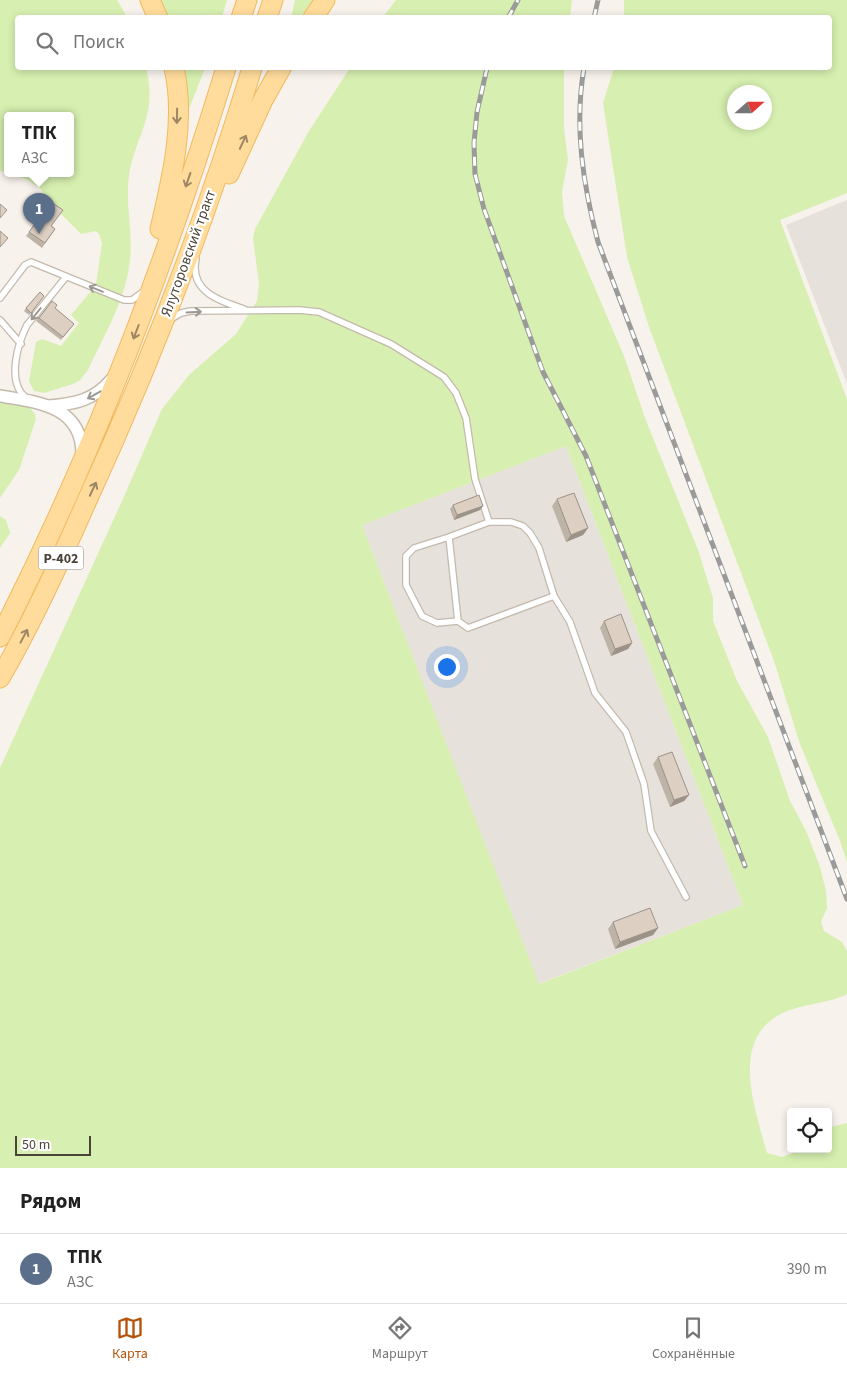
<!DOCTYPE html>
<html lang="ru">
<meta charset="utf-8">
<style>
:root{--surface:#fff;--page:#f6f6f6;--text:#222;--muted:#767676;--line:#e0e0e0;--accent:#b45309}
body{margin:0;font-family:"Source Sans 3",sans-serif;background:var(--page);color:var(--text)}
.controls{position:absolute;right:15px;bottom:15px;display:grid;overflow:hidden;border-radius:5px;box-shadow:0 2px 8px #0003}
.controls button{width:45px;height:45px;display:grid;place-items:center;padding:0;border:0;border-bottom:1px solid var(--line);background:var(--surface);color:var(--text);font:25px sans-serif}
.compass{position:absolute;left:727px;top:85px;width:45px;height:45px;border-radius:50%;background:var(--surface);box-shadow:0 2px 8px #0003;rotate:69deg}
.scale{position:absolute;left:15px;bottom:12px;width:76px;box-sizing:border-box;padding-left:5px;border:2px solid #4c4337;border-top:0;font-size:14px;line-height:18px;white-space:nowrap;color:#4c4337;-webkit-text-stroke:4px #fff;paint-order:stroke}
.you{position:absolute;left:446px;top:666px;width:18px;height:18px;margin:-12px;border:4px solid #fff;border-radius:50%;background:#1a73e8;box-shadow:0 0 0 8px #1a73e833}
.badge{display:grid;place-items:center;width:32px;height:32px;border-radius:50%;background:var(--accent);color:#fff;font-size:16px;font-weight:700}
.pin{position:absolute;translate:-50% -41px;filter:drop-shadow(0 1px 2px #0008)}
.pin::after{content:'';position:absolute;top:26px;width:18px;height:15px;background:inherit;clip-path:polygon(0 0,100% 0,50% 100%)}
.popup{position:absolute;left:4px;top:112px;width:70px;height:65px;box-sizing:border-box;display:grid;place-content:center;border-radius:5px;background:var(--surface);filter:drop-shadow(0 1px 4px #0005);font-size:16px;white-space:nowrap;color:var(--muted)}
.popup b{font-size:19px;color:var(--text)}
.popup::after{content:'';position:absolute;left:50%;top:100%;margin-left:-10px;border:10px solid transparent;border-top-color:var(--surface)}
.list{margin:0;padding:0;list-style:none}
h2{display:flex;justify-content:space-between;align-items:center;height:65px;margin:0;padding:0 20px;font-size:21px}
h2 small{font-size:16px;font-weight:400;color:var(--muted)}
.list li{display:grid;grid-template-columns:32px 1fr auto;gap:15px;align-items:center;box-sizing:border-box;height:70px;padding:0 20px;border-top:1px solid var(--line)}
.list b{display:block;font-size:19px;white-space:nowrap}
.list p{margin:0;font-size:16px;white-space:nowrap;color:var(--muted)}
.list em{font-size:16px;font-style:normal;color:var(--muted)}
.icon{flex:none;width:28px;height:28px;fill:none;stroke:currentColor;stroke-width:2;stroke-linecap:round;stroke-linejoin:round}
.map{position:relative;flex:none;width:847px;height:1168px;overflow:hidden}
.search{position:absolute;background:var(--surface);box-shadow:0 2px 8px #0003;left:15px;right:15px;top:15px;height:55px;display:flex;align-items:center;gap:12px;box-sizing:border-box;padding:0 18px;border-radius:5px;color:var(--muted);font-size:19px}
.sheet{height:135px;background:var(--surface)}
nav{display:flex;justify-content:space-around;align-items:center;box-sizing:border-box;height:70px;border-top:1px solid var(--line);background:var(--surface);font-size:14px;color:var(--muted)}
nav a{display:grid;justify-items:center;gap:2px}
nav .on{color:var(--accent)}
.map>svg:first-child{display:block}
.industrial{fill:#e7e1dc}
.green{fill:#d7efb0;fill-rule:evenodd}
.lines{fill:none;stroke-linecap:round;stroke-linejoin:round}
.service-casing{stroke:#c4baac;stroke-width:8}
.minor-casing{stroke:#c4baac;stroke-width:14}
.primary-casing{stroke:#f1ba5f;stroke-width:21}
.service{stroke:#fff;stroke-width:5.5}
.minor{stroke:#fff;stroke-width:11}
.primary{stroke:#ffdb9c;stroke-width:19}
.rail-casing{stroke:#9a9a9a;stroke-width:5}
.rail{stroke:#fff;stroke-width:3;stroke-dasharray:9;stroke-linecap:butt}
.wall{fill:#beb3a7}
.shaded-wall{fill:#9b9288}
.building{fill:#ddd0c2;stroke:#9b9288}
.oneway{stroke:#9d8764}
.oneway2{stroke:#9d9891}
.labels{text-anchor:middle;stroke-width:4.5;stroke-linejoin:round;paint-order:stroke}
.shield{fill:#fff;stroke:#827b73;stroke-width:1}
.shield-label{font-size:14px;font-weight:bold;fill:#4c4337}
.street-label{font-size:15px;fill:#4c4337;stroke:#fff}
</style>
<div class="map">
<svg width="847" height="1168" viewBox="0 0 847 1168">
<rect width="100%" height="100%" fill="#f7f2eb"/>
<path class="industrial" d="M847,200V384L786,225Z
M566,446L743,905L538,984L362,525Z"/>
<path class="green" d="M0,0H117L127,17L18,18V68H146C158,116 136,133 129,175C125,203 133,231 130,259C127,298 104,335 88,370L80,380L73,384L44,393L34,391L29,381L36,342L42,339L61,346L79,323L71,315L96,285L102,243L99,234L96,231L81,234L51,204L40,188L26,179L0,171ZM8,115H70V173H8Z
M160,0H227L222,17L169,18Z
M295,0H314L301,17L291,18Z
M396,0H572L570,17H383Z
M624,0H847V193L780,220L847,399V862L840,841L800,744L774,661L649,327L627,257L603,103L614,68H830V18L624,17ZM734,92H764V122H734Z
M183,68H205L187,114Z
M350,68H564V129L568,160L562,192L564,216L624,356L645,418L698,550L713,598V621L737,681L768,737L790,801L807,833L820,867L826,891L827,908L821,922L824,931L842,942L847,951V994C826,1005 799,1003 777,1016C730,1044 756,1112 767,1153L782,1157L804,1149H828V1130L831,1127L847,1123V1168H0V768L122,501L162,409L189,375L236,334L257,301L259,284L253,238L255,229L309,131ZM566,446L743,905L539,984L362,525Z
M0,402L28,406L35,414L36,419L19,470L0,498Z
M0,516L6,520L10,533L0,548Z"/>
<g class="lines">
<g class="service-casing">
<path id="service" d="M196,259C189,291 219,301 244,309
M0,298L25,265L31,262L124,300H132L143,292
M171,319L181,313L191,311L299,310L319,312L391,344L444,377L456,393L466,418L475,479L489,522
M0,320L21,344
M26,398C6,382 18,343 27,325L66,277
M449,537L414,548L406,556V585L422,616L437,623L458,621
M554,596L468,628L458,621L449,537L489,522H511L523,526L530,533L539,548L554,596L570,622L595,693L626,732L644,784L651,831L686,897"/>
</g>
<g class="minor-casing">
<path id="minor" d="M0,396C38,402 82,406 82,454
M49,406C75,404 94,400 111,380"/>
</g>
<g class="primary-casing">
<path id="primary" d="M150,0L158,18
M241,18L247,0
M267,18L273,0
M313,18L325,0
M229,174L263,100L281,68
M160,229C172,178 186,120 174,68
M0,637C93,455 166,263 226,68
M0,678C32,623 59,564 85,505C150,364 207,217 252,68"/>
</g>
<use href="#service" class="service"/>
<use href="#minor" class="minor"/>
<use href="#primary" class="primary"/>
<g class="rail-casing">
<path id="rail" d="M508,18L518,0
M594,18L598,0
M487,68L477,112L474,143L475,174L484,209L543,372L586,456L745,866
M584,68C574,126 583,185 598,242L847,899"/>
</g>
<use href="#rail" class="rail"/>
</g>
<path class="wall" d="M51,202L52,226L55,229L42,248L26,236Z
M44,296L29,315L24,311L26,308Z
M52,301L55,308L74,324L61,340L36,321Z
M557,499L588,528L583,535L566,542L552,506Z
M453,505L483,506L480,510L454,520L450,509Z
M604,621L632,643L628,649L611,656L600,628Z
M658,757L689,795L684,801L670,807L653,764Z
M613,922L658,928L653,935L615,949L608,929Z"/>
<path class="shaded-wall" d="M483,506L480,510L454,520L457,515Z
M588,528L583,535L566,542L571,535Z
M632,643L628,649L611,656L615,649Z
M689,795L684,801L670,807L674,800Z
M658,928L653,935L615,949L620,942Z"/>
<path class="building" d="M51,202L63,210L51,226L55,229L45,243L29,232Z
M0,204L7,210L0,218Z
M0,231L8,238L0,247Z
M40,292L44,296L31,313L26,308Z
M52,301L57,305L55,308L74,324L63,337L39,318Z
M574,493L588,528L571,535L557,499Z
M479,495L483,506L457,515L453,505Z
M621,614L632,643L615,649L604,621Z
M672,752L689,795L674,800L658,757Z
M650,908L658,928L620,942L613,922Z"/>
<defs><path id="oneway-shaft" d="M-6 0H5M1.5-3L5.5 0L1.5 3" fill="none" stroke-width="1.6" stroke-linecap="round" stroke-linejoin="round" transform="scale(1.25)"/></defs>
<g class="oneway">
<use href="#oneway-shaft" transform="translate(177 116) rotate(91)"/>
<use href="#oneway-shaft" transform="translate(243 142) rotate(-65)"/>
<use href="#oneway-shaft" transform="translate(188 180) rotate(109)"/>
<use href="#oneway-shaft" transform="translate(136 332) rotate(111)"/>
<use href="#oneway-shaft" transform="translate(93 489) rotate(-65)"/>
<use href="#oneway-shaft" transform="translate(24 636) rotate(-62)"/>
</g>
<g class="oneway2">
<use href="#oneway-shaft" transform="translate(96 289) rotate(-158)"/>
<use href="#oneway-shaft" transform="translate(194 312) rotate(-3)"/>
<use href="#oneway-shaft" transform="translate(36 314) rotate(129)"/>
<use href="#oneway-shaft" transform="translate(94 395) rotate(151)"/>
</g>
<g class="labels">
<rect class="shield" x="38.5" y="546.5" width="45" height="23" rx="4"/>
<g class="shield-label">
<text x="61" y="563">Р-402</text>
</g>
<g class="street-label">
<text transform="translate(188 253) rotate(-70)" y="5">Ялуторовский тракт</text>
</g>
</g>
</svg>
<div class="controls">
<button><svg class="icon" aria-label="locate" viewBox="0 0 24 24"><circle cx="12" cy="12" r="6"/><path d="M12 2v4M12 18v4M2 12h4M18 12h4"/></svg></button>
</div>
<svg class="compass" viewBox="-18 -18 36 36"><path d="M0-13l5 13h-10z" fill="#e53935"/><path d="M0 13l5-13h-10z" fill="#767676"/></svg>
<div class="scale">50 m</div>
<div class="you"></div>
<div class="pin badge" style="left:39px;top:234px;background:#5c6f8a">1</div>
<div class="popup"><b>ТПК</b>АЗС</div>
<div class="search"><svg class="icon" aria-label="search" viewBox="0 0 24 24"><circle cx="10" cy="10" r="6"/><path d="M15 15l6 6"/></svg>Поиск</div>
</div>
<section class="sheet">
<h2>Рядом<small></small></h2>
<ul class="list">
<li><span class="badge" style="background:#5c6f8a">1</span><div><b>ТПК</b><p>АЗС</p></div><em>390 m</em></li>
</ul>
</section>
<nav>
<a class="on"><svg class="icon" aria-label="map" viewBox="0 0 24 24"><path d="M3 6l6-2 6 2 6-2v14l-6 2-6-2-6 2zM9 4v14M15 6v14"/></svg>Карта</a>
<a><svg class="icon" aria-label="directions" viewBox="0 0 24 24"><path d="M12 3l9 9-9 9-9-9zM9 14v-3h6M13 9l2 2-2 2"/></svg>Маршрут</a>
<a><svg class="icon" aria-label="saved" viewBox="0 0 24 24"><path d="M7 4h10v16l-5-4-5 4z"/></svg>Сохранённые</a>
</nav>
